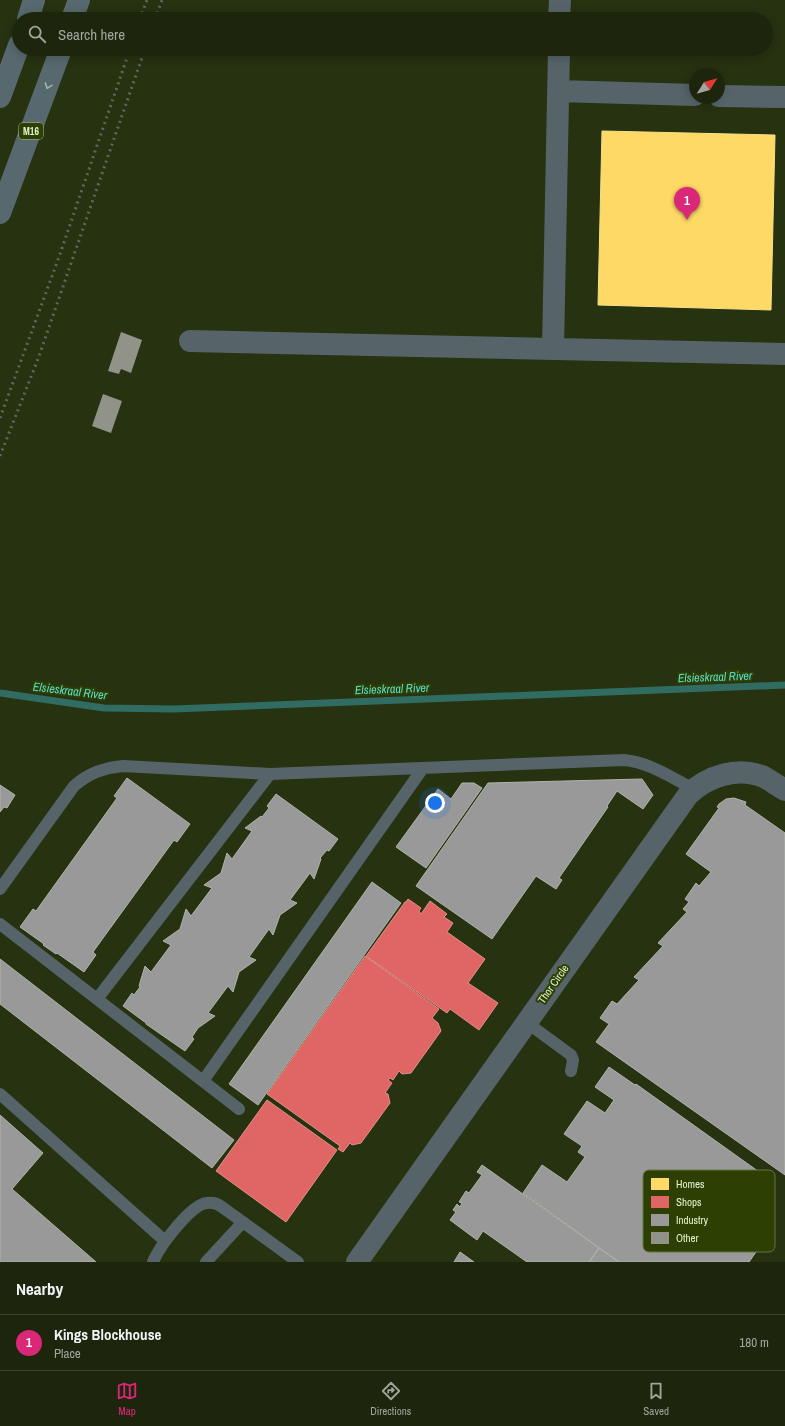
<!DOCTYPE html>
<style>
:root{--surface:#1d260d;--page:#252e16;--text:#f1f3f6;--muted:#a0a59d;--line:#3b432e;--accent:#db2777}
body{margin:0;font-family:"Archivo Narrow",sans-serif;background:var(--page);color:var(--text)}
.compass{position:absolute;left:689px;top:68px;width:36px;height:36px;border-radius:50%;background:var(--surface);box-shadow:0 2px 10px #0003;rotate:53deg}
.you{position:absolute;left:435px;top:803px;width:14px;height:14px;margin:-10px;border:3px solid #fff;border-radius:50%;background:#1a73e8;box-shadow:0 0 0 6px #1a73e833}
.badge{display:grid;place-items:center;width:26px;height:26px;border-radius:50%;background:var(--accent);color:#fff;font-size:13px;font-weight:700}
.pin{position:absolute;translate:-50% -33px;filter:drop-shadow(0 1px 2px #0008)}
.pin::after{content:'';position:absolute;top:21px;width:14px;height:12px;background:inherit;clip-path:polygon(0 0,100% 0,50% 100%)}
.list{margin:0;padding:0;list-style:none}
h2{display:flex;justify-content:space-between;align-items:center;height:52px;margin:0;padding:0 16px;font-size:17px}
h2 small{font-size:13px;font-weight:400;color:var(--muted)}
.list li{display:grid;grid-template-columns:26px 1fr auto;gap:12px;align-items:center;box-sizing:border-box;height:56px;padding:0 16px;border-top:1px solid var(--line)}
.list b{display:block;font-size:15px;white-space:nowrap}
.list p{margin:0;font-size:13px;white-space:nowrap;color:var(--muted)}
.list em{font-size:13px;font-style:normal;color:var(--muted)}
.icon{flex:none;width:22px;height:22px;fill:none;stroke:currentColor;stroke-width:2;stroke-linecap:round;stroke-linejoin:round}
.map{position:relative;flex:none;width:785px;height:1262px;overflow:hidden}
.search{position:absolute;background:var(--surface);box-shadow:0 2px 10px #0003;left:12px;right:12px;top:12px;height:44px;display:flex;align-items:center;gap:10px;box-sizing:border-box;padding:0 14px;border-radius:22px;color:var(--muted);font-size:15px}
.sheet{height:108px;background:var(--surface)}
nav{display:flex;justify-content:space-around;align-items:center;box-sizing:border-box;height:56px;border-top:1px solid var(--line);background:var(--surface);font-size:11px;color:var(--muted)}
nav a{display:grid;justify-items:center;gap:2px}
nav .on{color:var(--accent)}
.map>svg:first-child{display:block}
.homes{fill:#ffd966;stroke:#f7e185}
.shops{fill:#e06666;stroke:#e19085}
.industry{fill:#999;stroke:#afb4a9}
.lines{fill:none;stroke-linecap:round;stroke-linejoin:round}
.stream{stroke:#316c63;stroke-width:7}
.building{fill:#919389}
.service{stroke:#566469;stroke-width:12}
.minor{stroke:#566469;stroke-width:22}
.primary{stroke:#57696e;stroke-width:22}
.rail{stroke:#5d685d;stroke-width:3;stroke-dasharray:2 4;stroke-linecap:butt}
.oneway{stroke:#a4b5a2}
.labels{text-anchor:middle;stroke-width:4;stroke-linejoin:round;paint-order:stroke}
.shield{fill:#2d3f03;stroke:#acbd90;stroke-width:1}
.shield-label{font-size:10px;font-weight:bold;fill:#e3f3cd}
.street-label{font-size:11px;fill:#e3f3cd;stroke:#2d3f03}
.water-label{font-size:12px;font-style:italic;fill:#59dfd1;stroke:#2d3f03}
.key{fill:#2d3f03;stroke:#647540;stroke-width:1}
.key-label{font-size:11px;fill:#e3f3cd}
</style>
<div class="map">
<svg width="785" height="1262" viewBox="0 0 785 1262">
<rect width="100%" height="100%" fill="#273211"/>
<path class="homes" d="M602,131L775,135L771,310L598,305Z"/>
<path class="shops" d="M408,899L421,908L419,911L421,914L430,901L447,914L444,917L453,923L447,932L485,959L468,983L498,1003L479,1030L450,1009L447,1013L366,956L405,902H406Z
M365,956L439,1009L432,1018L438,1023L441,1031L411,1073L402,1074L399,1071L393,1080L390,1078L388,1080L392,1083L385,1093L388,1094L390,1103L361,1143L352,1145L350,1143L343,1152L338,1149L340,1146L267,1094Z
M267,1100L337,1150L286,1222L216,1171Z"/>
<path class="industry" d="M127,778L190,824L177,842L174,840L93,952L96,955L84,972L57,953L56,954L43,945L44,944L20,927L33,909L36,911L117,798L114,796Z
M642,779L653,795L643,809L617,791L607,806L608,807L559,878L562,880L556,889L536,876L492,939L416,886L488,783Z
M462,783H474L482,788L426,868L396,847L438,789L451,799Z
M0,785L15,795L7,808L4,807L0,812Z
M276,794L338,839L329,851L327,850L320,858L321,859L314,879L310,873L290,900L297,903L280,915L273,935L269,929L249,957L256,960L239,972L233,992L228,986L208,1013L215,1016L198,1028L192,1037L194,1039L185,1051L146,1024V1023L123,1006L132,993L134,995L140,987L139,986L145,966L151,972L171,945L163,941L180,929L186,909L191,916L212,888L204,885L221,873L227,853L232,859L252,831L245,828L261,816L262,817L269,808L267,806Z
M734,798L746,802L745,805L785,833V1175L596,1042L609,1024L600,1018L612,1001L617,1004L639,980L634,977L663,946L658,943L687,912L683,909L689,902L685,899L696,883L699,886L711,872L686,854L719,808L717,807L719,804L726,799Z
M372,882L401,903L258,1105L229,1084Z
M0,959L234,1140L212,1168L0,1004Z
M609,1067L635,1085L636,1084L769,1179L744,1215L770,1232L749,1262H619L523,1193L542,1165L567,1182L585,1157L578,1152L582,1146L564,1134L587,1101L605,1113L614,1100L595,1087Z
M0,1115L43,1153L12,1189L96,1262H0Z
M482,1165L599,1248L589,1262H527L483,1231L477,1240L450,1220L456,1212L453,1210L457,1204L460,1207L462,1203L459,1202L466,1191L469,1193L482,1175L477,1172Z
M599,1248L619,1262H589Z
M460,1252L474,1262H454Z"/>
<g class="lines">
<path class="stream" d="M0,693L104,708L174,709L785,685"/>
</g>
<path class="building" d="M121,332L142,340L131,373L121,369L119,374L108,371Z
M103,394L122,401L111,433L92,426Z"/>
<g class="lines">
<path class="service" d="M0,889L74,786C89,773 103,768 123,766L270,774L624,760C649,762 672,778 694,789
M0,924L239,1109
M97,999L270,774
M526,1022L571,1055L573,1060L571,1071
M203,1081L423,768
M0,1094L165,1241
M153,1262C159,1247 191,1204 207,1203C213,1202 218,1204 222,1207L298,1262
M206,1262L243,1222"/>
<path class="minor" d="M559,19L560,0
M558,91L695,95
M719,96L785,97
M190,341L785,354
M553,349L559,49
M357,1262L688,795C707,776 738,766 764,777C771,781 778,786 785,790"/>
<path class="primary" d="M28,19L34,0
M72,19L79,0
M0,97L19,45
M0,213L61,49"/>
<path class="rail" d="M140,19L147,0
M155,19L162,0
M0,418L59,257L130,49
M0,456L38,359L145,49"/>
</g>
<defs><path id="oneway-chevron" d="M-2-3.5L2.5 0L-2 3.5" fill="none" stroke-width="1.6" stroke-linecap="round" stroke-linejoin="round"/></defs>
<use class="oneway" href="#oneway-chevron" transform="translate(48 86) rotate(110)"/>
<g class="labels">
<rect class="shield" x="19" y="123" width="24" height="16" rx="3"/>
<g class="shield-label">
<text x="31" y="135">M16</text>
</g>
<g class="street-label">
<text transform="translate(553 984) rotate(-55)" y="4">Thor Circle</text>
</g>
<g class="water-label">
<text transform="translate(715 677) rotate(-2)" y="4">Elsieskraal River</text>
<text transform="translate(392 689) rotate(-2)" y="4">Elsieskraal River</text>
<text transform="translate(70 691) rotate(7)" y="4">Elsieskraal River</text>
</g>
</g>
<rect x="643" y="1170" width="132" height="82" rx="6" class="key"/>
<rect x="651" y="1178" width="18" height="12" fill="#ffd966"/>
<rect x="651" y="1196" width="18" height="12" fill="#e06666"/>
<rect x="651" y="1214" width="18" height="12" fill="#999"/>
<rect x="651" y="1232" width="18" height="12" fill="#919389"/>
<g class="key-label">
<text x="676" y="1188">Homes</text>
<text x="676" y="1206">Shops</text>
<text x="676" y="1224">Industry</text>
<text x="676" y="1242">Other</text>
</g>
</svg>
<svg class="compass" viewBox="-18 -18 36 36"><path d="M0-13l5 13h-10z" fill="#e53935"/><path d="M0 13l5-13h-10z" fill="#a0a59d"/></svg>
<div class="you"></div>
<div class="pin badge" style="left:687px;top:220px">1</div>
<div class="search"><svg class="icon" aria-label="search" viewBox="0 0 24 24"><circle cx="10" cy="10" r="6"/><path d="M15 15l6 6"/></svg>Search here</div>
</div>
<section class="sheet">
<h2>Nearby<small></small></h2>
<ul class="list">
<li><span class="badge">1</span><div><b>Kings Blockhouse</b><p>Place</p></div><em>180 m</em></li>
</ul>
</section>
<nav>
<a class="on"><svg class="icon" aria-label="map" viewBox="0 0 24 24"><path d="M3 6l6-2 6 2 6-2v14l-6 2-6-2-6 2zM9 4v14M15 6v14"/></svg>Map</a>
<a><svg class="icon" aria-label="directions" viewBox="0 0 24 24"><path d="M12 3l9 9-9 9-9-9zM9 14v-3h6M13 9l2 2-2 2"/></svg>Directions</a>
<a><svg class="icon" aria-label="saved" viewBox="0 0 24 24"><path d="M7 4h10v16l-5-4-5 4z"/></svg>Saved</a>
</nav>
